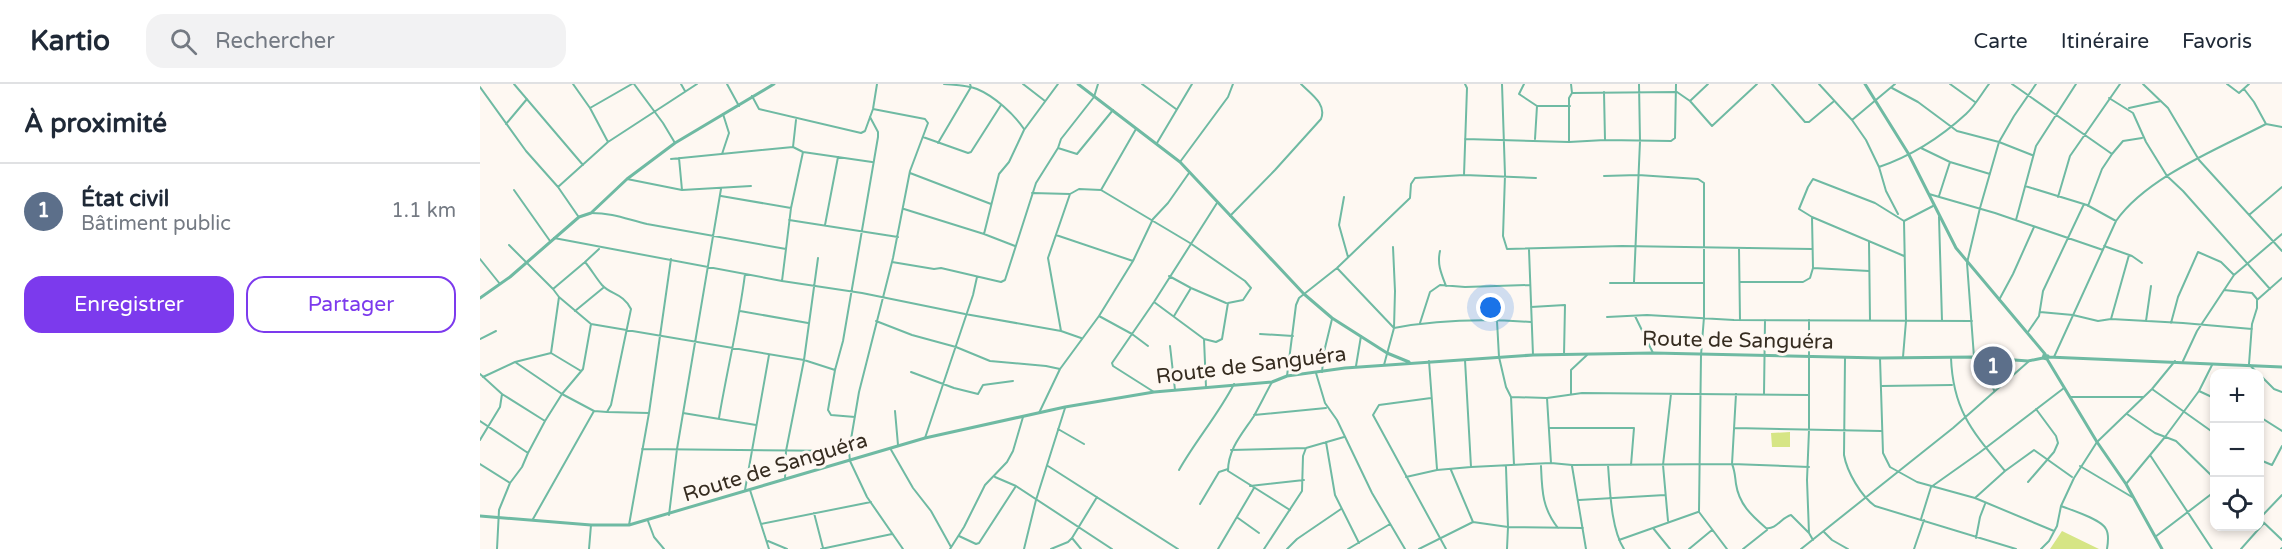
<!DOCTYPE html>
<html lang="fr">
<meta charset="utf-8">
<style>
:root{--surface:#fff;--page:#f2f2f3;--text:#1f2937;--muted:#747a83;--line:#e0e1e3;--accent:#7c3aed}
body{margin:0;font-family:"Varela Round",sans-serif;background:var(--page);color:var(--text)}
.controls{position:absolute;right:18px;bottom:18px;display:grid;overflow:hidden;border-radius:12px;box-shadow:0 3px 9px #0003}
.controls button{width:54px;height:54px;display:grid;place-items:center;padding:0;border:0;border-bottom:2px solid var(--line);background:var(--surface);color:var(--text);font:30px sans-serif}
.you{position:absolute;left:1011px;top:224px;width:21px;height:21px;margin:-15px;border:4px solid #fff;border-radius:50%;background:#1a73e8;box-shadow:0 0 0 9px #1a73e833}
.badge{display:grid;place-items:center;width:39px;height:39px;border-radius:50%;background:var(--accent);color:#fff;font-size:20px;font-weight:700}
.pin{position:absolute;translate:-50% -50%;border:3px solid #fff;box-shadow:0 2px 6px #0006}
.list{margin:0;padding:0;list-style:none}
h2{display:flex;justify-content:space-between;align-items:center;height:78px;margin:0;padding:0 24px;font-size:26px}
h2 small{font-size:20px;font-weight:400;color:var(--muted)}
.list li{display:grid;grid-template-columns:39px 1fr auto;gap:18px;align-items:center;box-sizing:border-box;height:96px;padding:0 24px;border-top:2px solid var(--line)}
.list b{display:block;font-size:22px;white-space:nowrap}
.list p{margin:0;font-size:20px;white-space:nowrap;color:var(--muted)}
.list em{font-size:20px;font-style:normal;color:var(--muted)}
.actions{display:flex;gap:12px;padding:18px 24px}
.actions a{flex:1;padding:14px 0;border:2px solid var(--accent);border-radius:18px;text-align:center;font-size:21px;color:var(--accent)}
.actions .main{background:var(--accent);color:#fff}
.icon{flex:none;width:33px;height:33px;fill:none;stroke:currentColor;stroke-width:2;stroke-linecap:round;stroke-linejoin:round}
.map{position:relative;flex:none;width:1802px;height:465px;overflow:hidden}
header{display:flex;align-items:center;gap:36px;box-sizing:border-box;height:84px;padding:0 30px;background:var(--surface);border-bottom:2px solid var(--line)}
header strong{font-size:28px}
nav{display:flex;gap:33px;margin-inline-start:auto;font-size:21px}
.search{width:420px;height:54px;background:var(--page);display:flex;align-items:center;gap:15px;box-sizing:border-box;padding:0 21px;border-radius:18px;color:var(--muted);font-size:22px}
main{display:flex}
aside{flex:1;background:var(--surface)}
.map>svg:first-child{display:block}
.green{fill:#d6e585}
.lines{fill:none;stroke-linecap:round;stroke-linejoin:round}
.minor{stroke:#6fbaa3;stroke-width:2}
.tertiary{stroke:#6fbaa3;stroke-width:3}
.labels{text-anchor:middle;stroke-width:6;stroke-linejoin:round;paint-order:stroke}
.street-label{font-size:21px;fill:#362c20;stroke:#fef8f2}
</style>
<header>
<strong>Kartio</strong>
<div class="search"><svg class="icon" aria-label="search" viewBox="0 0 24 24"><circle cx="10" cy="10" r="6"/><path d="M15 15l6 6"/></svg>Rechercher</div>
<nav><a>Carte</a><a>Itinéraire</a><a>Favoris</a></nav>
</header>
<main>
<aside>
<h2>À proximité<small></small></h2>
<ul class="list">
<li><span class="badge" style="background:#5c6f8a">1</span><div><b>État civil</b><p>Bâtiment public</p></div><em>1.1 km</em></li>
</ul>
<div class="actions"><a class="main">Enregistrer</a><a>Partager</a></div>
</aside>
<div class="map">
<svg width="1802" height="465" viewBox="0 0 1802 465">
<rect width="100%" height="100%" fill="#fef8f2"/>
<path class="green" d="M1310,348V363H1292L1291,349Z
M1582,447L1619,465H1570Z"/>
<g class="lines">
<path class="minor" d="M34,0L103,81
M93,0L110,24L128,58
M154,0L183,39L195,59
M201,0L205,7
M247,0L259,22
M464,0C475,1 487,1 497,5C514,12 534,30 544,45
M543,0L565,17
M662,0L696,25
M1022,0L1025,91L1023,152L1027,165L1142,162L1332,165
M1044,0L1039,10L1057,22H1090
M1292,0L1325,38H1329L1353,18
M1339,0L1372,36L1386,56L1399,83L1406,107L1418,130
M1470,0L1495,18
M1532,0L1632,70L1622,85L1608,122
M1663,0L1688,24L1719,76L1802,167
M1747,0L1759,9L1769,0
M0,3L46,67L78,103L98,132
M1412,4L1438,18L1477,47L1519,58L1552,71
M1764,5L1774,18L1786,40
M1124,8L1125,56
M1092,9L1197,8L1210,17L1232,42L1277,0
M272,12L279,25L381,49L385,47L393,25L397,0
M1629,14L1653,29L1666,58L1687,92L1703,107L1790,205
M1210,17L1228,0
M110,24L152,0
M1649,24L1681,17
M393,25L445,35L448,39L430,87L413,174L379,308L369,367L370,377L387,413L423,465
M1372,36L1415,0
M26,40L47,15
M443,53L488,69L491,68L521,21
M985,55L1089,58L1125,56L1191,57L1195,54L1196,0
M1055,55L1057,22
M1089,58V14L1092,9L1091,0
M458,59L491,3L490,0
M677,59L712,0
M313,63L316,36
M578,64L597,70L633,26
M1441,64L1470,78L1510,90
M242,70L249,49L243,30
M1632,70L1643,57L1662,54
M199,74L202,106
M191,75L313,63L323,68L392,78
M700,78L748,13L753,0
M1399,83C1431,72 1461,53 1486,30C1495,22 1502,9 1509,0
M430,89L511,120
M984,91L987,4L985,0
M1124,92L1158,91L1218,95L1224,99V233L1221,271L1219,428L1247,465
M147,95L202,106L271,102
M1545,102L1607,121L1636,137
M78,103L128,58L217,0
M34,106L70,157
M621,106L656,45
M552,109L590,110
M1449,110L1515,129L1623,166
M241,112L311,124L323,68
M1459,112L1470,78
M864,113L859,141L868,173
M1578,113L1590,72L1640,0
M424,125L504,150L535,162
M111,129C133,129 146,135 167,140L306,165L302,197
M1769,131L1802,103
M750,132L795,86L841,35C847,20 831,10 821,0
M1459,133L1462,237
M309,136L418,153
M1536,136L1556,62L1596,0
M1424,137L1453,122
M345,141L358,73
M504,150L519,90L529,78L544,46L578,0
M576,151L653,177
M74,154L302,197L382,209L485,230L581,247
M1389,158L1390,236
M29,161L73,205L79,213L111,240L324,276L355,286
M1624,162L1652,172L1662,179
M1259,164L1260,236
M306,165L311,124
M1049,166L1053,271
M960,167C957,180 961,189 966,202
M1424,172L1332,133L1319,125L1328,103L1333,95L1395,119L1424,137
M0,175L20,200
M412,178L454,185L461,184L521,198L525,196L556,99L578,64L581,55L614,13L618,0
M857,184L914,244C956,236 1008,235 1051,238
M1333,184L1389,187
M689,192L711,204L746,219
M1154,198L1160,57L1159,0
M1260,198H1323L1330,194L1333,184L1332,133
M1130,199H1223
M73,205L105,178
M1744,206L1772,209L1777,215V224L1772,240L1769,280L1778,290
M1519,216L1533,190L1554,143
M1777,216L1802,194
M1051,223L1085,221L1084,271
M95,227L123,204
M260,227L328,239
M1560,228L1593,231L1618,237L1631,235L1703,239L1772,245
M619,232L652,250L668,262
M694,232L711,204
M1155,232L1173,269
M1127,233L1167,231L1254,236L1492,237
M1631,235L1649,171
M1329,236V346L1327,396L1329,449L1333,456
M396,237L432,251L476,263L510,277L566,282L580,285
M1017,237L1019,273L1026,303L1031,313L1034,381
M1666,237L1671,202
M940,239L950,208L960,201L985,203L1050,201
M1691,239L1698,213L1718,168L1741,178L1754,191
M1548,248L1559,232L1563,207L1604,120
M780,250L813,252
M601,254L581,247L568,174L590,110L599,105L621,106L710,159L765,197L771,204L763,216L748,219L742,255L736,258L724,255L674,218
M0,255L16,247
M724,255L726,303
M690,262L695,306
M71,269L79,213
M1423,273L1426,237L1424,137
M1494,273L1487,179L1500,124L1519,58L1534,32L1556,0
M1574,273L1636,137C1667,93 1738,65 1786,40L1802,43
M1365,274L1364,371C1367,388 1381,412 1395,422L1536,465
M1400,274L1403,369L1410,383L1437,398L1495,414L1574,447
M1471,274C1473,327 1493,348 1525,387
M985,276L991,383
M949,277L957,385
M1703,277L1717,247L1754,191L1802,150
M35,278L82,310L114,327
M904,281L914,244L915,207L913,163
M876,282L881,252
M431,288L474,304L498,310L503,301L533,297
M842,288L844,268L852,235
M836,289L845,319L857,336L892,409L925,465
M0,290L22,310L65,337
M1780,291L1794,305L1802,308
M807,292L816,221L819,214L857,184L930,114L931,100L935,94L984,91L1056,94
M3,293L35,278L71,269L101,287
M792,298C786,309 780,321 774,332C762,350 748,365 748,387L810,426
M1401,302L1472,301
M1672,305L1734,349
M1514,306C1507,293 1507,286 1515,274
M1719,307L1734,314
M674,308L633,282L632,279L674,218L737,119
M1091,310V286L1107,271
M1256,310L1252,380C1255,387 1255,393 1256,400C1259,420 1271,431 1286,444C1296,446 1302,433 1311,431L1329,449
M1284,310L1285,236
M1031,313L1067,314L1102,309L1329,311
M1591,313H1663
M951,314L899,321L893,331L966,465
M1067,314L1071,379
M415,327L418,361
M127,328L169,329
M203,329L276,341
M559,329L580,285L619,232L653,177L673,135L688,119L709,89
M1647,330L1675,349L1696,357L1734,394
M774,331L846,324
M375,333L351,331L348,326L355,286L363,257L398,53V48L390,33
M1780,333L1802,347
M239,334C247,286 259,238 265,190
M0,337L48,369
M1070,344H1154L1151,381
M1255,344L1401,347
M578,345L604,360
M445,354L493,211L497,193
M0,356L20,323L22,310
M846,358L855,411L879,459
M410,364L433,404L451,427L471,463
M162,365L369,367
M751,366L826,364L864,353
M1670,371L1732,465
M1780,376L1792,381L1802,362
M0,380L30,399
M1128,381C1130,406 1131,445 1144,465
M568,382L698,465
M1061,382C1062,406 1062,424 1078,444
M1092,382L1106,465
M1600,382L1652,413
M1026,383L1028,443L1027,465
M699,386C716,356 738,331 754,300
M971,386L993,438
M515,393L536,402L632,465
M926,393L957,386L991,383L1071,379L1092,381L1252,380L1329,383
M305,395L306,367L324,276L338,174
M1548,398L1574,368L1578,359L1576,352L1556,325
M1646,400L1685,353L1719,307L1732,281
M770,402L824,396
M265,406L289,271
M270,406L289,465
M1495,414L1525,387L1554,366L1592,393
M1099,416L1185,411
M720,420L739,388L748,385
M1581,422C1591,426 1621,435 1626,445C1629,450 1628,459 1627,465
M334,429L343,464
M189,431L197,365L241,105
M758,434L779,449
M1780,434L1802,411
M53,435L114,327L127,328L131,321L151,225C143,209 131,211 122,201C116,194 111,185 105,178L119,165
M1441,435L1451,403L1499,369L1584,304
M1780,435L1802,456
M168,437L174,453L184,465
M1188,437L1183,381L1191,310
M281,440L391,418
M149,441L169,329L191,175
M1173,444L1190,465
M1344,448L1352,456L1368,465
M479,452L496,460L499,459L536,402
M1675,453L1734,408
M592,454L601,465
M1496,454L1500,433L1505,420
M1139,456L1218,428
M288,457L307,465
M17,465L19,426L30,399L42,383L48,369L65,337L82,310L103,285L111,240
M109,465L111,441
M341,465L412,450
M470,465L484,443L505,401L527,378L533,367L543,333
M544,465L556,416L585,324
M571,465L588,458L592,454L617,413
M738,465L774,404
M784,465L822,407L823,372L826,364
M807,465L817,455L861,425
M868,465L910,440
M939,465L993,438L1028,443L1103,444
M1209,465L1232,446
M1263,465L1287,446
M1321,465L1473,344L1548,278
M1434,465L1444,436
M1561,465L1569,457L1577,442L1581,422L1594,394L1617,358L1672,305L1695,277
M1761,465L1784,439
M1801,465L1802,464"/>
<path class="tertiary" d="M598,0L700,78L824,210L852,234L907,269L929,278
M1385,0L1428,69L1476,164L1565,270
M0,214L30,193L99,133L111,129L147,95L195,59L294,0
M1568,273L1802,283
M1567,275L1563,274L1564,271L1568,272L1567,275L1617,358L1646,400L1682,465
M0,432L111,441H149L445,354L585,323L674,308L792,298L807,292L865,284L1053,271L1173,269L1400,274L1494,273L1548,277L1563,274"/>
</g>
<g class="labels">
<g class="street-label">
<text transform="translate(1258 256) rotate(1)" y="7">Route de Sanguéra</text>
<text transform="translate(771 281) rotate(-7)" y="7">Route de Sanguéra</text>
<text transform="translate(295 383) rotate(-17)" y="7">Route de Sanguéra</text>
</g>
</g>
</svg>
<div class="controls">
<button>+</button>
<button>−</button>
<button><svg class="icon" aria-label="locate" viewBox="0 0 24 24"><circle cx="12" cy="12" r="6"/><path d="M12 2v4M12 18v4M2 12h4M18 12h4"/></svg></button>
</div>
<div class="you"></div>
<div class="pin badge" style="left:1513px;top:282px;background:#5c6f8a">1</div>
</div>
</main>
